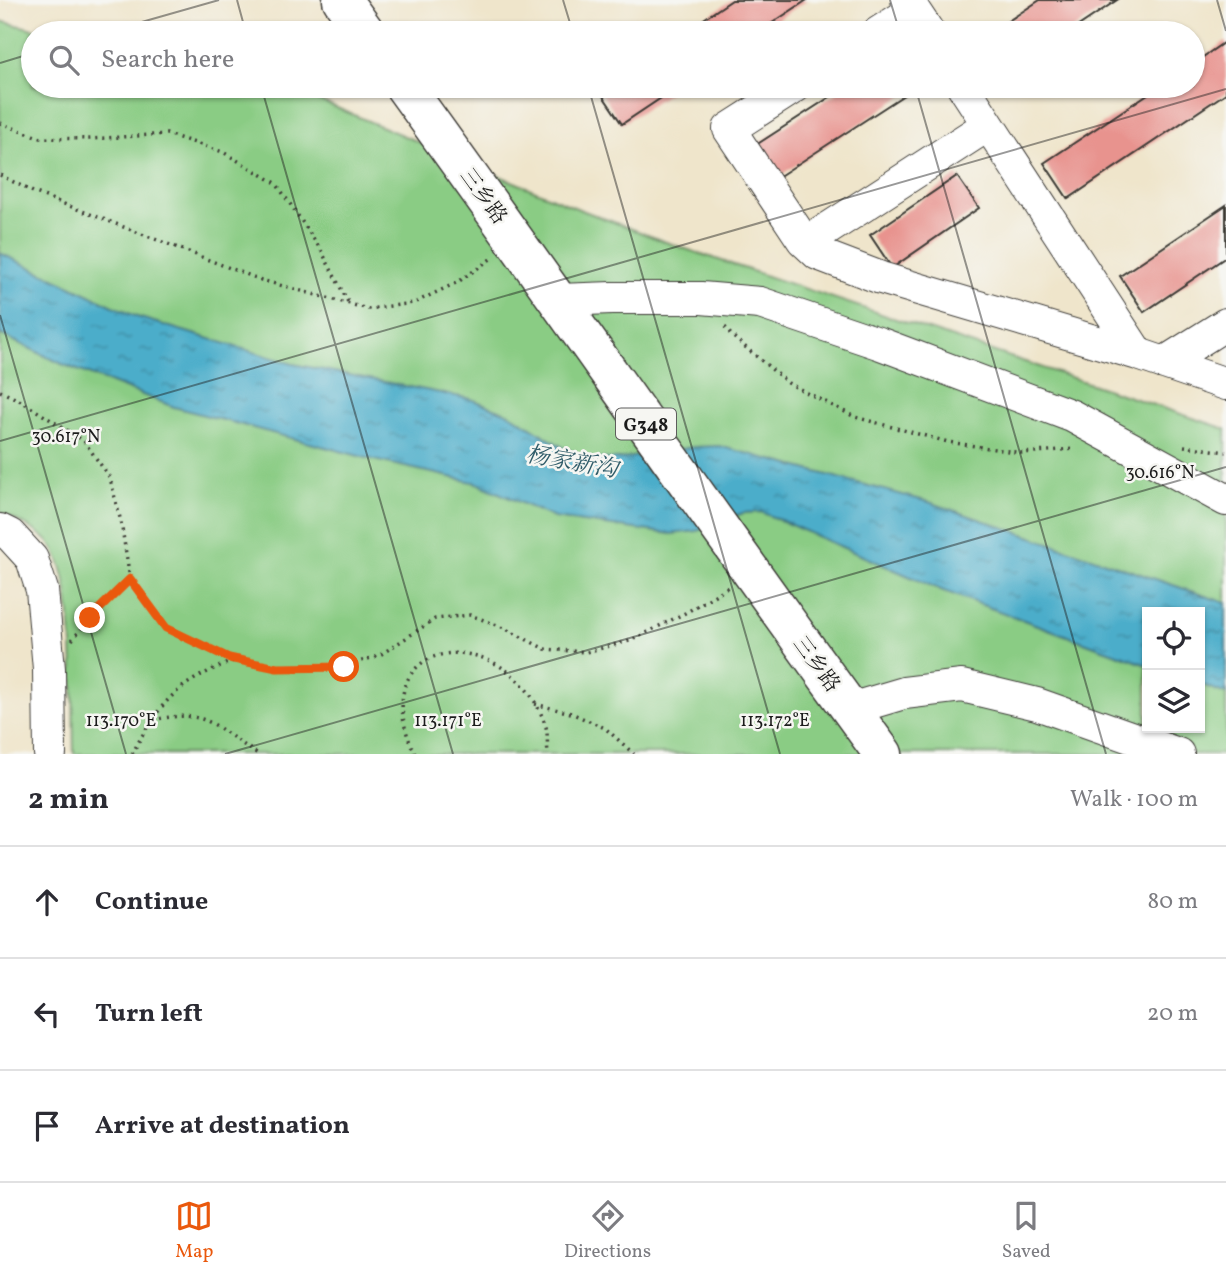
<!DOCTYPE html>
<meta charset="utf-8">
<style>
:root{--surface:#fff;--page:#f2f2f3;--text:#2b2b33;--muted:#7c7c81;--line:#e1e1e2;--accent:#ea580c}
body{margin:0;font-family:Vollkorn,"Noto Serif SC",serif;background:var(--page);color:var(--text)}
.controls{position:absolute;right:21px;bottom:21px;display:grid;overflow:hidden;border-radius:0px;box-shadow:0 2px 5px #0004}
.controls button{width:63px;height:63px;display:grid;place-items:center;padding:0;border:0;border-bottom:2px solid var(--line);background:var(--surface);color:var(--text);font:35px sans-serif}
.stop{position:absolute;width:21px;height:21px;margin:-16px;border:5px solid #ea580c;border-radius:50%;background:#fff}
.stop.end{background:#ea580c;border-color:#fff;box-shadow:0 2px 7px #0008}
.list{margin:0;padding:0;list-style:none}
h2{display:flex;justify-content:space-between;align-items:center;height:91px;margin:0;padding:0 28px;font-size:30px}
h2 small{font-size:23px;font-weight:400;color:var(--muted)}
.list li{display:grid;grid-template-columns:46px 1fr auto;gap:21px;align-items:center;box-sizing:border-box;height:112px;padding:0 28px;border-top:2px solid var(--line)}
.list b{display:block;font-size:26px;white-space:nowrap}
.list em{font-size:23px;font-style:normal;color:var(--muted)}
.icon{flex:none;width:38px;height:38px;fill:none;stroke:currentColor;stroke-width:2;stroke-linecap:round;stroke-linejoin:round}
.map{position:relative;flex:none;width:1226px;height:754px;overflow:hidden}
.search{position:absolute;background:var(--surface);box-shadow:0 2px 5px #0004;left:21px;right:21px;top:21px;height:77px;display:flex;align-items:center;gap:18px;box-sizing:border-box;padding:0 24px;border-radius:38px;color:var(--muted);font-size:26px}
.sheet{height:427px;background:var(--surface)}
nav{display:flex;justify-content:space-around;align-items:center;box-sizing:border-box;height:98px;border-top:2px solid var(--line);background:var(--surface);font-size:19px;color:var(--muted)}
nav a{display:grid;justify-items:center;gap:4px}
nav .on{color:var(--accent)}
.map>svg:first-child{display:block}
.park{fill:#8acc84;stroke:#537450;stroke-width:2;fill-rule:evenodd}
.water{fill:url(#water-ripples);stroke:#346473;stroke-width:2}
.building{fill:#e8938e}
.lines{fill:none;stroke-linecap:round;stroke-linejoin:round}
.minor-casing{stroke:#3c3a36;stroke-width:34}
.highway-casing{stroke:#3c3a36;stroke-width:41}
.path{stroke:#3c3a36;stroke-width:3.5;stroke-dasharray:2 5;stroke-linecap:butt}
.minor{stroke:#fff;stroke-width:32}
.highway{stroke:#fff;stroke-width:38}
.route{stroke:#ea580c;stroke-width:9}
.ticks{fill:none;stroke:#1c1c1c;stroke-width:2;stroke-opacity:0.45}
.labels{text-anchor:middle;stroke-width:5;stroke-linejoin:round;paint-order:stroke}
.shield{fill:#f6f6f2;stroke:#5d5d5c;stroke-width:2}
.shield-label{font-size:19px;font-weight:bold;fill:#1c1c1c}
.street-label{font-size:21px;fill:#1c1c1c;stroke:#f6f6f2}
.water-label{font-size:23px;font-style:italic;fill:#315d6a;stroke:#f6f6f2}
.ticks-label{font-size:18px;text-anchor:middle;fill:#1c1c1c;stroke:#f6f6f2;stroke-width:5;stroke-linejoin:round;paint-order:stroke}
</style>
<div class="map">
<svg width="1226" height="754" viewBox="0 0 1226 754">
<defs>
<pattern id="water-ripples" width="26" height="14" patternUnits="userSpaceOnUse" patternTransform="scale(1.75)"><rect width="26" height="14" fill="#4badca"/><path d="M2 4q2-2 4 0t4 0M15 11q2-2 4 0t4 0" fill="none" stroke="#3e8ca3"/></pattern>
</defs>
<rect width="100%" height="100%" fill="#f6f6f2"/>
<filter id="ink" filterUnits="userSpaceOnUse"><feTurbulence type="fractalNoise" baseFrequency=".0143" numOctaves="2"/><feDisplacementMap in="SourceGraphic" scale="14" xChannelSelector="R" yChannelSelector="G"/><feConvolveMatrix kernelMatrix="1 2 1 2 8 2 1 2 1" color-interpolation-filters="sRGB"/></filter>
<filter id="wash" filterUnits="userSpaceOnUse"><feTurbulence type="fractalNoise" baseFrequency=".00686" numOctaves="4" result="noise"/><feDisplacementMap in="SourceGraphic" scale="28" xChannelSelector="R" yChannelSelector="G"/><feGaussianBlur stdDeviation="1.57" result="paint"/><feColorMatrix in="noise" values="0 0 0 0 0 0 0 0 0 0 0 0 0 0 0 0 0 1.4 0 .05"/><feComposite in="paint" operator="in"/></filter>
<g filter="url(#wash)">
<rect width="100%" height="100%" fill="#efe5cb"/>
<path class="park" d="M0,21L50,33H33V86H261L318,100L579,209L674,245L1226,429V754H74C72,705 78,586 53,548C42,531 17,521 0,512ZM1147,612H1200V728H1147Z"/>
<path class="water" d="M0,253L137,317L293,364L471,399L510,414L564,448L588,459H620L694,447L719,446L929,502L1226,603V694L1200,684V612H1147V665L941,590L761,512L743,513L697,531L671,534L554,518L477,483L374,460L174,407L62,364L0,334Z"/>
<g id="blocks">
<path class="building" d="M732,0H807L757,33H683Z
M1040,0H1117L1068,33H990Z
M1226,41V93L1068,199L1044,163L1160,86H1193V64Z
M605,86H679L622,124L599,90Z
M847,86H903L907,93L778,177L756,145Z
M957,176L979,208L892,268L870,235Z
M1226,205V257L1144,312L1120,276Z"/>
</g>
</g>
<g filter="url(#ink)">
<use href="#blocks" fill-opacity="0" stroke="#3c3a36" stroke-width="2"/>
<g class="lines">
<g class="minor-casing">
<path id="minor" d="M907,0L929,33
M878,33L914,10
M796,86L729,129L803,240L818,254L881,278L1138,354L1226,384
M963,86L1138,354
M806,243L988,125
M559,300L612,298H701L760,303L881,344L1072,416L1226,500
M1164,363L1226,324
M0,530L10,535L32,559L42,590L49,669L50,754
M850,709L904,693L962,686L1037,704L1178,754"/>
</g>
<g class="highway-casing">
<path id="highway" d="M342,0L366,33
M404,86C565,308 721,533 883,754"/>
</g>
<path class="path" d="M0,123L41,138L90,139L167,134L223,152L276,183L321,250L349,304
M0,175L33,192L261,280L368,309L414,303L458,282L492,258
M725,327L732,336L788,383L855,417L948,442L1022,453L1075,449
M0,391L21,401L84,441L110,478L121,522L130,579L166,628L229,658L277,668L344,667L380,655L435,619L470,615L500,626L545,649L586,652L630,641L687,612L728,587
M1184,446L1226,452
M72,640L90,618L130,580
M535,704L571,713L605,728L634,754
M153,720C210,708 213,727 258,754
M132,754C161,700 177,683 235,660
M415,754C357,632 512,618 546,727C548,735 547,745 548,754"/>
<use href="#minor" class="minor"/>
<use href="#highway" class="highway"/>
</g>
</g>
<g class="lines" filter="url(#ink)">
<path class="route" d="M90,618L130,579L166,628L229,658L277,668L344,667"/>
</g>
<path class="ticks" d="M237,0L246,33M563,0L573,33M890,0L900,33M1217,0L1226,31M103,33L219,0M0,63L33,53M261,86L453,754M588,86L780,754M915,86L1106,754M0,315L126,754M0,441L1226,89M225,754L1226,467"/>
<g class="labels">
<rect class="shield" x="616" y="408.5" width="60" height="31" rx="5"/>
<g class="shield-label">
<text x="646" y="431">G348</text>
</g>
<g class="street-label">
<text transform="translate(484 196) rotate(54)" y="7">三乡路</text>
<text transform="translate(817 664) rotate(54)" y="7">三乡路</text>
</g>
<g class="water-label">
<text transform="translate(572 461) rotate(10)" y="8">杨家新沟</text>
</g>
</g>
<g class="ticks-label">
<text x="66" y="442">30.617°N</text>
<text x="1160" y="478">30.616°N</text>
<text x="121" y="726">113.170°E</text>
<text x="448" y="726">113.171°E</text>
<text x="775" y="726">113.172°E</text>
</g>
</svg>
<div class="controls">
<button><svg class="icon" aria-label="locate" viewBox="0 0 24 24"><circle cx="12" cy="12" r="6"/><path d="M12 2v4M12 18v4M2 12h4M18 12h4"/></svg></button>
<button><svg class="icon" aria-label="layers" viewBox="0 0 24 24"><path d="M12 4l9 5-9 5-9-5zM3 14l9 5 9-5"/></svg></button>
</div>
<div class="stop" style="left:344px;top:667px"></div>
<div class="stop end" style="left:90px;top:618px"></div>
<div class="search"><svg class="icon" aria-label="search" viewBox="0 0 24 24"><circle cx="10" cy="10" r="6"/><path d="M15 15l6 6"/></svg>Search here</div>
</div>
<section class="sheet">
<h2>2 min<small>Walk · 100 m</small></h2>
<ul class="list">
<li><svg class="icon" aria-label="ahead" viewBox="0 0 24 24"><path d="M12 20V5M6 11l6-6 6 6"/></svg><div><b>Continue</b></div><em>80 m</em></li>
<li><svg class="icon" aria-label="left" viewBox="0 0 24 24"><path d="M17 20v-9H6M10 6l-5 5 5 5"/></svg><div><b>Turn left</b></div><em>20 m</em></li>
<li><svg class="icon" aria-label="arrive" viewBox="0 0 24 24"><path d="M6 21V4h12l-3 4 3 4H6"/></svg><div><b>Arrive at destination</b></div></li>
</ul>
</section>
<nav>
<a class="on"><svg class="icon" aria-label="map" viewBox="0 0 24 24"><path d="M3 6l6-2 6 2 6-2v14l-6 2-6-2-6 2zM9 4v14M15 6v14"/></svg>Map</a>
<a><svg class="icon" aria-label="directions" viewBox="0 0 24 24"><path d="M12 3l9 9-9 9-9-9zM9 14v-3h6M13 9l2 2-2 2"/></svg>Directions</a>
<a><svg class="icon" aria-label="saved" viewBox="0 0 24 24"><path d="M7 4h10v16l-5-4-5 4z"/></svg>Saved</a>
</nav>
